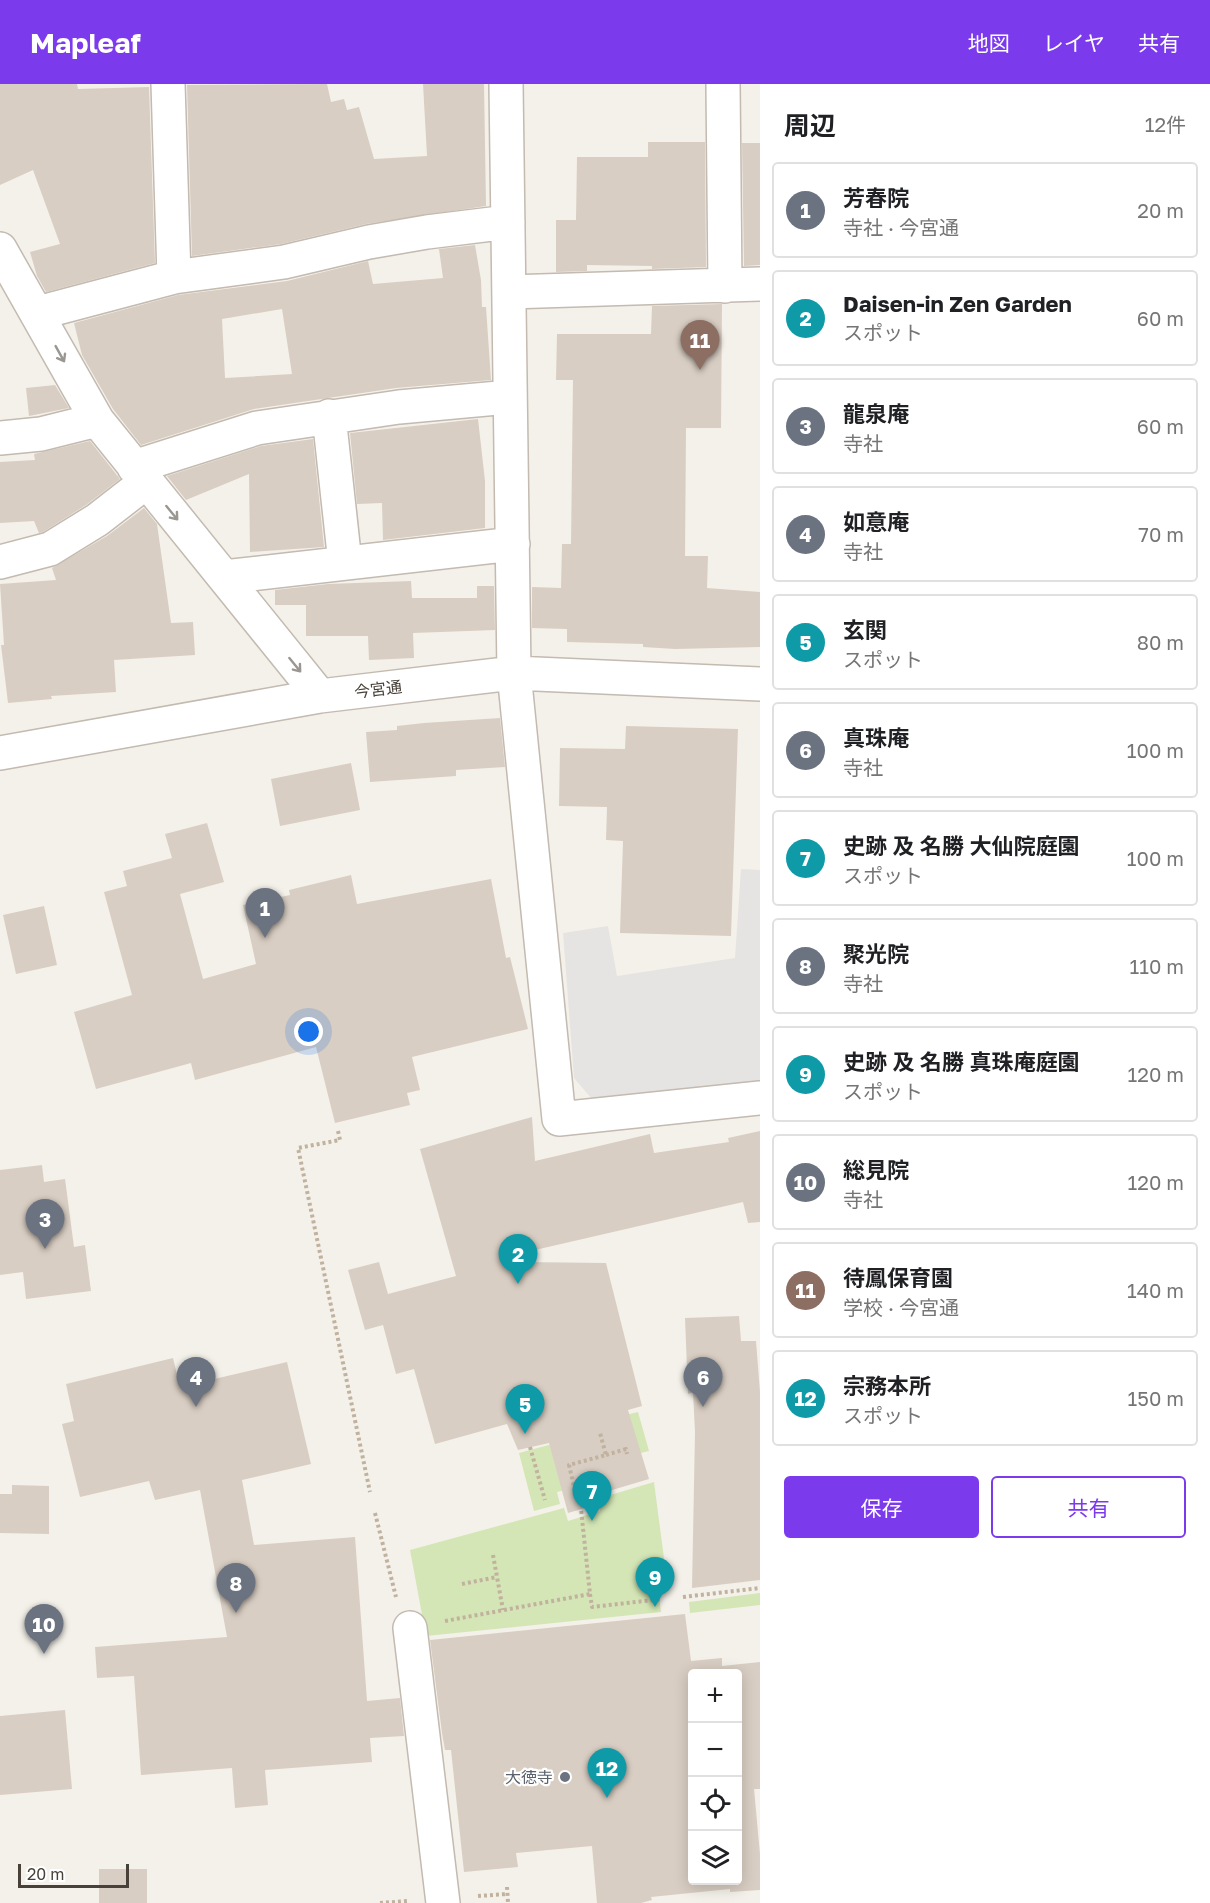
<!DOCTYPE html>
<html lang="ja">
<meta charset="utf-8">
<style>
:root{--surface:#fff;--page:#f6f6f6;--text:#202124;--muted:#757577;--line:#e0e0e0;--accent:#7c3aed}
body{margin:0;font-family:"Golos Text","Noto Sans JP",sans-serif;background:var(--page);color:var(--text)}
.controls{position:absolute;right:18px;bottom:18px;display:grid;overflow:hidden;border-radius:6px;box-shadow:0 3px 15px #0003}
.controls button{width:54px;height:54px;display:grid;place-items:center;padding:0;border:0;border-bottom:2px solid var(--line);background:var(--surface);color:var(--text);font:30px sans-serif}
.scale{position:absolute;left:18px;bottom:15px;width:111px;box-sizing:border-box;padding-left:6px;border:3px solid #484139;border-top:0;font-size:16px;line-height:21px;white-space:nowrap;color:#484139;-webkit-text-stroke:4px #fff;paint-order:stroke}
.you{position:absolute;left:309px;top:948px;width:21px;height:21px;margin:-15px;border:4px solid #fff;border-radius:50%;background:#1a73e8;box-shadow:0 0 0 9px #1a73e833}
.badge{display:grid;place-items:center;width:39px;height:39px;border-radius:50%;background:var(--accent);color:#fff;font-size:20px;font-weight:700}
.pin{position:absolute;translate:-50% -50px;filter:drop-shadow(0 2px 3px #0008)}
.pin::after{content:'';position:absolute;top:32px;width:21px;height:18px;background:inherit;clip-path:polygon(0 0,100% 0,50% 100%)}
.list{margin:0;padding:0;list-style:none}
h2{display:flex;justify-content:space-between;align-items:center;height:78px;margin:0;padding:0 24px;font-size:26px}
h2 small{font-size:20px;font-weight:400;color:var(--muted)}
.list li{display:grid;grid-template-columns:39px 1fr auto;gap:18px;align-items:center;box-sizing:border-box;height:96px;margin:0 12px 12px;padding:0 12px;border:2px solid var(--line);border-radius:6px}
.list b{display:block;font-size:22px;white-space:nowrap}
.list p{margin:0;font-size:20px;white-space:nowrap;color:var(--muted)}
.list em{font-size:20px;font-style:normal;color:var(--muted)}
.actions{display:flex;gap:12px;padding:18px 24px}
.actions a{flex:1;padding:14px 0;border:2px solid var(--accent);border-radius:6px;text-align:center;font-size:21px;color:var(--accent)}
.actions .main{background:var(--accent);color:#fff}
.icon{flex:none;width:33px;height:33px;fill:none;stroke:currentColor;stroke-width:2;stroke-linecap:round;stroke-linejoin:round}
.map{position:relative;flex:none;width:760px;height:1819px;overflow:hidden}
header{display:flex;align-items:center;gap:36px;box-sizing:border-box;height:84px;padding:0 30px;background:var(--accent);color:#fff}
header strong{font-size:28px}
nav{display:flex;gap:33px;margin-inline-start:auto;font-size:21px}
main{display:flex}
aside{flex:1;background:var(--surface)}
.map>svg:first-child{display:block}
.green{fill:#d4e6b5}
.parking{fill:#e6e4e2}
.building{fill:#d9cec3;fill-rule:evenodd}
.lines{fill:none;stroke-linecap:round;stroke-linejoin:round}
.minor-casing{stroke:#c3bab0;stroke-width:36}
.path{stroke:#c1b29f;stroke-width:4;stroke-dasharray:3 3;stroke-linecap:butt}
.minor{stroke:#fff;stroke-width:33}
.oneway{stroke:#9a9692}
.worship-dot{fill:#6b7280;stroke:#fff;stroke-width:2}
.labels{text-anchor:middle;stroke-width:4.5;stroke-linejoin:round;paint-order:stroke}
.street-label{font-size:16px;fill:#484139;stroke:#fff}
.worship-label{font-size:16px;fill:#5b616d;stroke:#fff;text-anchor:end}
</style>
<header>
<strong>Mapleaf</strong>
<nav><a>地図</a><a>レイヤ</a><a>共有</a></nav>
</header>
<main>
<div class="map">
<svg width="760" height="1819" viewBox="0 0 760 1819">
<rect width="100%" height="100%" fill="#f4f1ea"/>
<path class="green" d="M638,1328L649,1367L613,1376L593,1399L557,1408L560,1420L534,1427L519,1369L582,1352L621,1332Z
M654,1398L667,1497L657,1498L661,1528L426,1552L410,1466L564,1424L568,1437L600,1427L597,1415Z
M760,1509V1521L690,1529L689,1518Z"/>
<path class="parking" d="M741,785L760,786V1002L599,1023L574,994L563,849L608,842L617,892L735,874Z"/>
<path class="building" d="M0,0H77L78,5L149,3L155,179L46,208L37,192L30,168L60,160L33,86L0,101Z
M327,0L331,18L344,15L347,26L359,23L374,75L427,72L423,0H484L486,122L366,140L281,160L192,172L187,1Z
M648,58H705L706,183L652,185V182L587,181V187L556,188V136H576L577,73H648Z
M742,59H760V181L744,182Z
M475,161L481,196L482,223H486L491,296L396,304L254,325L141,361L113,325L82,271L74,239L178,211L287,197L368,177L373,200L443,194L439,165ZM282,225L292,290L225,294L222,235Z
M722,220L721,344H686L685,472H708L707,504L760,508V563L675,565L643,563V560L567,558V545L532,544V503L561,504L562,460H571L573,296H556L557,250H651L652,222Z
M55,301L69,324L29,332L26,304Z
M478,335L485,397V444L383,456L382,419L357,420L350,349Z
M313,355L324,463L250,468L249,390L186,416L167,392L261,362Z
M90,357L120,395L86,421L43,448L39,449L34,437L0,439V378L35,376L34,370Z
M144,424L157,440L171,539L193,538L195,571L114,576L116,608L51,612L52,615L8,619L1,561H4L0,500L56,496L52,484L107,452Z
M411,497L412,514H477V502H494L495,546L413,549L414,574L369,576L368,552H306V521H275V506L328,500Z
M500,634L505,683L456,686V692L370,698L366,648L397,646V642L424,639Z
M626,642L738,645L731,852L620,849L623,757L606,756L607,723L559,722L560,664L625,665Z
M351,679L360,726L280,742L271,695Z
M207,739L224,798L180,810L203,895L256,880L243,821L290,811L289,806L351,791L357,820L491,795L506,874L510,873L528,945L412,973L420,1006L407,1009L410,1021L335,1039L316,963L195,996L191,979L96,1005L74,928L132,911L104,808L127,802L123,787L172,774L165,750Z
M44,822L57,881L16,890L3,831Z
M532,1033L535,1077L650,1050L654,1069L729,1058L728,1054L760,1047V1138L748,1139L743,1118L522,1169L523,1178L606,1179L642,1322L628,1326L649,1395L592,1412L595,1421L568,1429L549,1359L518,1366L507,1340L435,1360L414,1285L396,1290L383,1241L365,1246L348,1186L379,1178L388,1210L456,1192L420,1065Z
M42,1081L44,1098L65,1095L74,1163L85,1161L91,1207L26,1215L23,1188L0,1191V1086Z
M739,1232L741,1257H756L760,1308V1496L692,1504L695,1348L693,1308L688,1310L685,1234Z
M173,1274L180,1303L287,1278L311,1380L242,1396L254,1461L355,1453L367,1617L400,1614L404,1652L370,1654L372,1678L265,1686L268,1721L235,1724L232,1684L141,1691L134,1592L97,1594L95,1563L227,1553L200,1406L155,1416L149,1397L80,1413L62,1340L74,1337L66,1300Z
M12,1401L49,1402V1450L0,1449V1410H12Z
M685,1530L691,1577L722,1574V1582L760,1578V1705H754L760,1770V1806L730,1808V1805L651,1813L652,1816L641,1819H597L592,1762L516,1769L518,1783L464,1788L451,1666H445L442,1649L430,1556ZM693,1590H738V1797H693Z
M65,1626L72,1705L0,1711V1632Z
M99,1785H147V1819H99Z"/>
<g class="lines">
<g class="minor-casing">
<path id="minor" d="M168,0L174,193
M506,0L514,589L559,1035L760,1014
M723,0L725,202
M0,165L97,336L320,612
M509,208L760,200
M38,229L174,193L284,178L369,158L427,148L508,138
M329,332L345,479
M0,354L41,350L97,336
M134,383L257,344L399,323L510,313
M0,478L50,465L97,436L146,398
M224,493L513,460
M0,669L320,612L514,589L760,600
M410,1544L443,1819"/>
</g>
<path class="path" d="M338,1047L340,1056L298,1064L370,1408
M530,1363L545,1416
M606,1371L626,1365L627,1370
M575,1407L569,1381L606,1371L600,1349
M375,1429L396,1513
M493,1471L503,1526
M462,1500L497,1493
M590,1510L592,1523L662,1515
M683,1513L760,1504
M445,1537L590,1510L581,1425
M507,1803L508,1819
M478,1812L507,1810
M380,1819L408,1817"/>
<use href="#minor" class="minor"/>
</g>
<defs><path id="oneway-shaft" d="M-6 0H5M1.5-3L5.5 0L1.5 3" fill="none" stroke-width="1.6" stroke-linecap="round" stroke-linejoin="round" transform="scale(1.5)"/></defs>
<g class="oneway">
<use href="#oneway-shaft" transform="translate(60 270) rotate(61)"/>
<use href="#oneway-shaft" transform="translate(172 429) rotate(51)"/>
<use href="#oneway-shaft" transform="translate(295 581) rotate(51)"/>
</g>
<circle class="worship-dot" cx="565" cy="1693" r="6"/>
<g class="labels">
<g class="street-label">
<text transform="translate(378 605) rotate(-7)" y="6">今宮通</text>
</g>
<g class="worship-label">
<text x="553" y="1699">大徳寺</text>
</g>
</g>
</svg>
<div class="controls">
<button>+</button>
<button>−</button>
<button><svg class="icon" aria-label="locate" viewBox="0 0 24 24"><circle cx="12" cy="12" r="6"/><path d="M12 2v4M12 18v4M2 12h4M18 12h4"/></svg></button>
<button><svg class="icon" aria-label="layers" viewBox="0 0 24 24"><path d="M12 4l9 5-9 5-9-5zM3 14l9 5 9-5"/></svg></button>
</div>
<div class="scale">20 m</div>
<div class="you"></div>
<div class="pin badge" style="left:265px;top:854px;background:#6b7280">1</div>
<div class="pin badge" style="left:518px;top:1200px;background:#0f9aa8">2</div>
<div class="pin badge" style="left:45px;top:1165px;background:#6b7280">3</div>
<div class="pin badge" style="left:196px;top:1323px;background:#6b7280">4</div>
<div class="pin badge" style="left:525px;top:1350px;background:#0f9aa8">5</div>
<div class="pin badge" style="left:703px;top:1323px;background:#6b7280">6</div>
<div class="pin badge" style="left:592px;top:1437px;background:#0f9aa8">7</div>
<div class="pin badge" style="left:236px;top:1529px;background:#6b7280">8</div>
<div class="pin badge" style="left:655px;top:1523px;background:#0f9aa8">9</div>
<div class="pin badge" style="left:44px;top:1570px;background:#6b7280">10</div>
<div class="pin badge" style="left:700px;top:286px;background:#8d6e63">11</div>
<div class="pin badge" style="left:607px;top:1714px;background:#0f9aa8">12</div>
</div>
<aside>
<h2>周辺<small>12件</small></h2>
<ul class="list">
<li><span class="badge" style="background:#6b7280">1</span><div><b>芳春院</b><p>寺社 · 今宮通</p></div><em>20 m</em></li>
<li><span class="badge" style="background:#0f9aa8">2</span><div><b>Daisen-in Zen Garden</b><p>スポット</p></div><em>60 m</em></li>
<li><span class="badge" style="background:#6b7280">3</span><div><b>龍泉庵</b><p>寺社</p></div><em>60 m</em></li>
<li><span class="badge" style="background:#6b7280">4</span><div><b>如意庵</b><p>寺社</p></div><em>70 m</em></li>
<li><span class="badge" style="background:#0f9aa8">5</span><div><b>玄関</b><p>スポット</p></div><em>80 m</em></li>
<li><span class="badge" style="background:#6b7280">6</span><div><b>真珠庵</b><p>寺社</p></div><em>100 m</em></li>
<li><span class="badge" style="background:#0f9aa8">7</span><div><b>史跡 及 名勝 大仙院庭園</b><p>スポット</p></div><em>100 m</em></li>
<li><span class="badge" style="background:#6b7280">8</span><div><b>聚光院</b><p>寺社</p></div><em>110 m</em></li>
<li><span class="badge" style="background:#0f9aa8">9</span><div><b>史跡 及 名勝 真珠庵庭園</b><p>スポット</p></div><em>120 m</em></li>
<li><span class="badge" style="background:#6b7280">10</span><div><b>総見院</b><p>寺社</p></div><em>120 m</em></li>
<li><span class="badge" style="background:#8d6e63">11</span><div><b>待鳳保育園</b><p>学校 · 今宮通</p></div><em>140 m</em></li>
<li><span class="badge" style="background:#0f9aa8">12</span><div><b>宗務本所</b><p>スポット</p></div><em>150 m</em></li>
</ul>
<div class="actions"><a class="main">保存</a><a>共有</a></div>
</aside>
</main>
